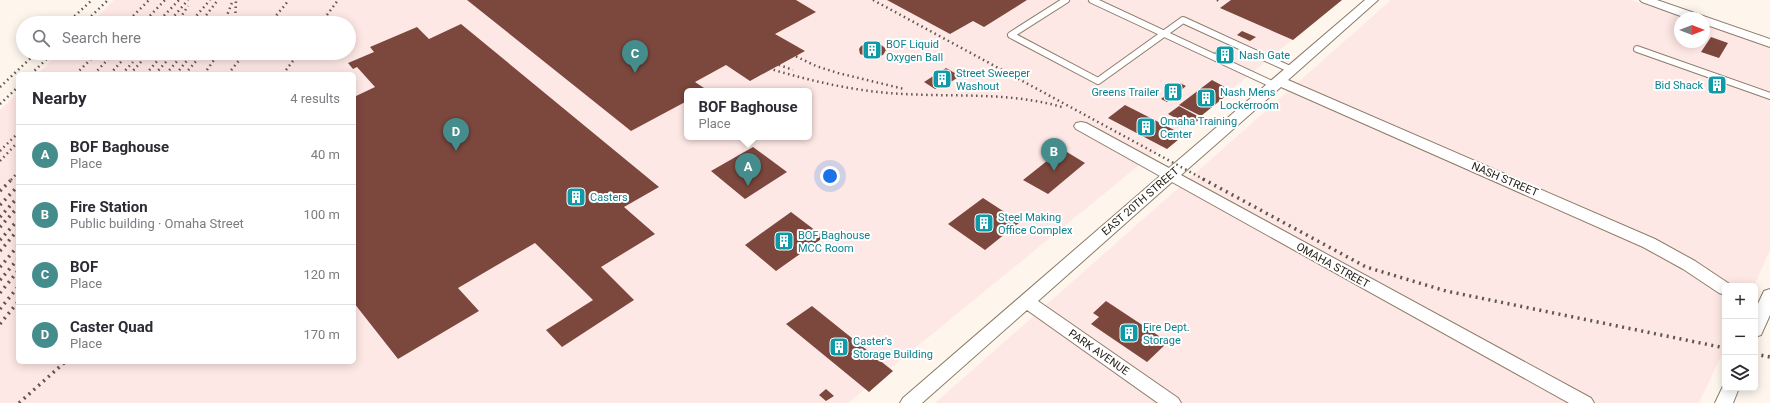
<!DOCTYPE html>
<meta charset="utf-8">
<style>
:root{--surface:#fff;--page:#f2f2f3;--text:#2b2b33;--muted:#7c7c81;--line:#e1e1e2;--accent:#458d8d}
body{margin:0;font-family:Roboto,sans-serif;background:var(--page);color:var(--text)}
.controls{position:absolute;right:12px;bottom:12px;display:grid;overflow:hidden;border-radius:6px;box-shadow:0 2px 10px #0003}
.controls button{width:36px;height:36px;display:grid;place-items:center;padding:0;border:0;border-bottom:1px solid var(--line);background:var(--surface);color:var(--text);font:20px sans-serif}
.compass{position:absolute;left:1674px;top:12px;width:36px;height:36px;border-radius:50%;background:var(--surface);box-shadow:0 2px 10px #0003;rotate:90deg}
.you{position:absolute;left:830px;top:176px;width:14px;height:14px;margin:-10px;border:3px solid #fff;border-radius:50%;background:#1a73e8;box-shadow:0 0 0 6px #1a73e833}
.badge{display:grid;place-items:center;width:26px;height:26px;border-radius:50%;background:var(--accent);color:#fff;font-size:13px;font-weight:700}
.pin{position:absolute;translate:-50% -33px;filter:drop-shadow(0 1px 2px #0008)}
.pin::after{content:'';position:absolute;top:21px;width:14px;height:12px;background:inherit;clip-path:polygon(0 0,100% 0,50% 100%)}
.popup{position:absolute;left:684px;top:88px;width:128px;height:52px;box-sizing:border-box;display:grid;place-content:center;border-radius:6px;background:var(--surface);filter:drop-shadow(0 1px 3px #0005);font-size:13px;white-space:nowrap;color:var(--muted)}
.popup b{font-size:15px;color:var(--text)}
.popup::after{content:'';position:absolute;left:50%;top:100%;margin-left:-8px;border:8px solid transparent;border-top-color:var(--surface)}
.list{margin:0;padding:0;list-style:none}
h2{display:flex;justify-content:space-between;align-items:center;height:52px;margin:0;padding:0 16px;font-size:17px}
h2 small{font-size:13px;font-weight:400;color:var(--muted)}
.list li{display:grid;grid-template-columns:26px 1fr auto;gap:12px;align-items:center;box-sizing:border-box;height:60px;padding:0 16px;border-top:1px solid var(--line)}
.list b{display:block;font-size:15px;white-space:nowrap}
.list p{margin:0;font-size:13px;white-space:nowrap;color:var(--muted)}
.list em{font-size:13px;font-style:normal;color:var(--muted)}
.icon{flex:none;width:22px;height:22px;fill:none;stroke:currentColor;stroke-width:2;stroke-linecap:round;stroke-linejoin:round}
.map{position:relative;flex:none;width:1770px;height:403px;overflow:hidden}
.search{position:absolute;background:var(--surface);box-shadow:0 2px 10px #0003;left:16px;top:16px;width:340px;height:44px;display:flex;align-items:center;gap:10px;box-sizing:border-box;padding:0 14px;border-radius:22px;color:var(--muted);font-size:15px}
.panel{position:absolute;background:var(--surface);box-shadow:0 2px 10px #0003;left:16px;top:72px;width:340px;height:292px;border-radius:6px}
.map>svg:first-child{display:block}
.industrial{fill:#fee8e5;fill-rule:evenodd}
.building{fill:#7c473d}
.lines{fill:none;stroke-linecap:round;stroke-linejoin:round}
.service-casing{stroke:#8d7c68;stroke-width:8}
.minor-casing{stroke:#8d7c68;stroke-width:2}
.service{stroke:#fff;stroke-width:6}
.minor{fill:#fff;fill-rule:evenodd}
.rail-far1{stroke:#5f574f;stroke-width:2.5;stroke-dasharray:1.5 3.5;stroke-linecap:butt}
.rail{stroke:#5f574f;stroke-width:3.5;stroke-dasharray:2 4.5;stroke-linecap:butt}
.labels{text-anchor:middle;stroke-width:4;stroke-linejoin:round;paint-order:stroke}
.culture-label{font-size:11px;fill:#0d838f;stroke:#fff;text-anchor:start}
.street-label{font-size:11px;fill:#272018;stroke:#fff}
</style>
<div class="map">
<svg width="1770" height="403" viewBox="0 0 1770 403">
<rect width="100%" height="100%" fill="#fef6ed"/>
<path class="industrial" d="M114,0H1341L848,403H0V110L18,93V362H354V74H38L59,53H349V23H91ZM687,91H809V137H687Z
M1391,0H1631L1683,18H1680V42H1704V25L1770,48V250L1754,286H1725V348L1699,403H935Z"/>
<path class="building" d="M467,0H796L816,12L775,34L805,51L750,81L726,65L695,82L707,90L687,91V101L631,131Z
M887,0H1027L984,27L973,21L950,34Z
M1231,0H1342L1293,40L1220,8Z
M461,24L659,187L624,207L655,234L601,267L634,300L562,347L546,330L593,300L535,243L458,288L479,311L398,359L354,303V97L375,87L357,67L353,69L348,63L374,52L370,47L417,27L429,39Z
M1242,31L1256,37L1250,41L1237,35Z
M1711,37L1728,43L1719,58L1701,52Z
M872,42L880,44L885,48L886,50L883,55L871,58L860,54L859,49L861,46Z
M1221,47L1232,53L1226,58L1214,53Z
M946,68L960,76L943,87L940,86L935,89L924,82Z
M1212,80L1232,91L1201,116L1179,105Z
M1180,83L1186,86L1167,102L1161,99Z
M1715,83L1725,87L1723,91L1714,87Z
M1125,105L1184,135L1167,149L1108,118Z
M1179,106L1201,118L1191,126L1168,114Z
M753,147L787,172L745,199L711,171Z
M1062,149L1085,163L1048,194L1023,180Z
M983,198L1020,222L985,250L948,224Z
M791,212L824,237L776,271L745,245Z
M1106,301L1168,342L1147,362L1091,324L1099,317L1093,313Z
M812,306L893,371L869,392L786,324Z
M826,389L834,396L826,401L819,395Z"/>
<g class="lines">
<g class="service-casing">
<path id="service" d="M1066,0L1011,35L1098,81L1183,20L1292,70
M1092,0L1274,85
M1637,49L1770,96"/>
</g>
<g class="minor-casing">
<path id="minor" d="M1365,0H1378L1288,80L1655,239L1695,261L1731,285L1732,286H1725V295L1719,293L1683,269L1643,247L1281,87L1181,175L1591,398L1594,403H1569L1172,182L1038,301L1178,398L1181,403H1158L1027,310L922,403H900L903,398L1160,176L1076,129L1074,126L1076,123L1081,122L1086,123L1169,168Z
M1640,0H1657L1770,39V47L1704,24V18H1686L1642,2Z
M1770,289V315L1761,335L1755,337V310L1764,291Z
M1725,382V388H1739L1733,403H1715Z"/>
</g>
<use href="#service" class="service"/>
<use href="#minor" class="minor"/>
<path class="rail-far1" d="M873,0L1205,180
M1217,0L1220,2
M67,23L92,0
M84,23L108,0
M126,23L149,0
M143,23L165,0
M157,23L179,0
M168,23L188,0
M177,23L188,6
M190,23L210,0
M200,23L218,0
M224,23L233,0
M235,23L236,0
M270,23L289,0
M321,23L338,0
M787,52L816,66L838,73L904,89
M774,63L793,70
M764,67C810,81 857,92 904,94C958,97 1010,92 1062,107
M31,74L53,53
M76,74L97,53
M94,74L114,53
M110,74L129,53
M122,74L133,62
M130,74L149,53
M146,74L164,53
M155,74L174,53
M166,74L184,53
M176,74L193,53
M185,74L203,53
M204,74L219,53
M228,74L245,53
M283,74L299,53
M0,87L36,53
M0,104L18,87
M0,151L18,133
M0,161L18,142
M11,180L18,172"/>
<path class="rail" d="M1203,179L1366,267L1446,291L1725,348
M0,191L12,179
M0,205L18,186
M0,217L18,197
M0,227L18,207
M0,240L18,220
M0,251L18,230
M0,267L18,246
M0,280L18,259
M0,293L18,271
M0,309L18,287
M0,324L18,302
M1755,354L1770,357
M19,403L65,362"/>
</g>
<defs>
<g id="building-square" transform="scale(1)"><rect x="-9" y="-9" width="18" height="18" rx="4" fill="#0f9aa8" stroke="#fff"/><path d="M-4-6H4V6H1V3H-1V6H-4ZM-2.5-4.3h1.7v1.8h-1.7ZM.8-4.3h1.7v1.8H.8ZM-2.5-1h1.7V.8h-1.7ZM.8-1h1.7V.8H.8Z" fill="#fff"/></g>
</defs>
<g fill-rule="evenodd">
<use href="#building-square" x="872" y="50"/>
<use href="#building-square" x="1225" y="55"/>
<use href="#building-square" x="942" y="79"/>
<use href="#building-square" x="1717" y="85"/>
<use href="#building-square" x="1173" y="92"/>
<use href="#building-square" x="1206" y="98"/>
<use href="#building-square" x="1146" y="127"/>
<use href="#building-square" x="576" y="197"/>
<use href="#building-square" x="984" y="223"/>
<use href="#building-square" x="784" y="241"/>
<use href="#building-square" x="1129" y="333"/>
<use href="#building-square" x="839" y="347"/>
</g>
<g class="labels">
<g class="culture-label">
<text x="886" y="48">BOF Liquid<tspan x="886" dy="13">Oxygen Ball</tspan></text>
<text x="1239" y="59">Nash Gate</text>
<text x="956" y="77">Street Sweeper<tspan x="956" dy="13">Washout</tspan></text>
<text x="1703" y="89" text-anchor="end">Bid Shack</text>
<text x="1159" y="96" text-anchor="end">Greens Trailer</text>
<text x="1220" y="96">Nash Mens<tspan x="1220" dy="13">Lockerroom</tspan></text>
<text x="1160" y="125">Omaha Training<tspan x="1160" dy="13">Center</tspan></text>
<text x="590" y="201">Casters</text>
<text x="998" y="221">Steel Making<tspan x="998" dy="13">Office Complex</tspan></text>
<text x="798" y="239">BOF Baghouse<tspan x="798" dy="13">MCC Room</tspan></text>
<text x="1143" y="331">Fire Dept.<tspan x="1143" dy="13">Storage</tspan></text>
<text x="853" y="345">Caster's<tspan x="853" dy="13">Storage Building</tspan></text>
</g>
<g class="street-label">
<text transform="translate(1505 179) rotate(23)" y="4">NASH STREET</text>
<text transform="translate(1140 201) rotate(-41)" y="4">EAST 20TH STREET</text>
<text transform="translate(1333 265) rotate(29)" y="4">OMAHA STREET</text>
<text transform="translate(1099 352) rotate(35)" y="4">PARK AVENUE</text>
</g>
</g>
</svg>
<div class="controls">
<button>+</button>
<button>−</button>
<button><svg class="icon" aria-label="layers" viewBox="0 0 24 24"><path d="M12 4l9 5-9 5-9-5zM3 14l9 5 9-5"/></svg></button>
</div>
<svg class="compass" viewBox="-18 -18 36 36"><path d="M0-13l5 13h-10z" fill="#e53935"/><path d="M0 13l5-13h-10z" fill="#7c7c81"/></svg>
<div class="you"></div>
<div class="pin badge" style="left:748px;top:186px">A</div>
<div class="popup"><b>BOF Baghouse</b>Place</div>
<div class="pin badge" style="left:1054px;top:171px">B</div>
<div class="pin badge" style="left:635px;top:73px">C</div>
<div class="pin badge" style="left:456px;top:151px">D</div>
<div class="search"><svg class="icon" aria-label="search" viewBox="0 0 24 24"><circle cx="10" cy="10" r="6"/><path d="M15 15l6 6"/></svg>Search here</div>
<section class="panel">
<h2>Nearby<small>4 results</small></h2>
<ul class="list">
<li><span class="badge">A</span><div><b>BOF Baghouse</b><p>Place</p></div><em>40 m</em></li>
<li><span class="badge">B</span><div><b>Fire Station</b><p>Public building · Omaha Street</p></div><em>100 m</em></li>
<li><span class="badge">C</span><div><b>BOF</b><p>Place</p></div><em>120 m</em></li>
<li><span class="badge">D</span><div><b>Caster Quad</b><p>Place</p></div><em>170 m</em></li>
</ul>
</section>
</div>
